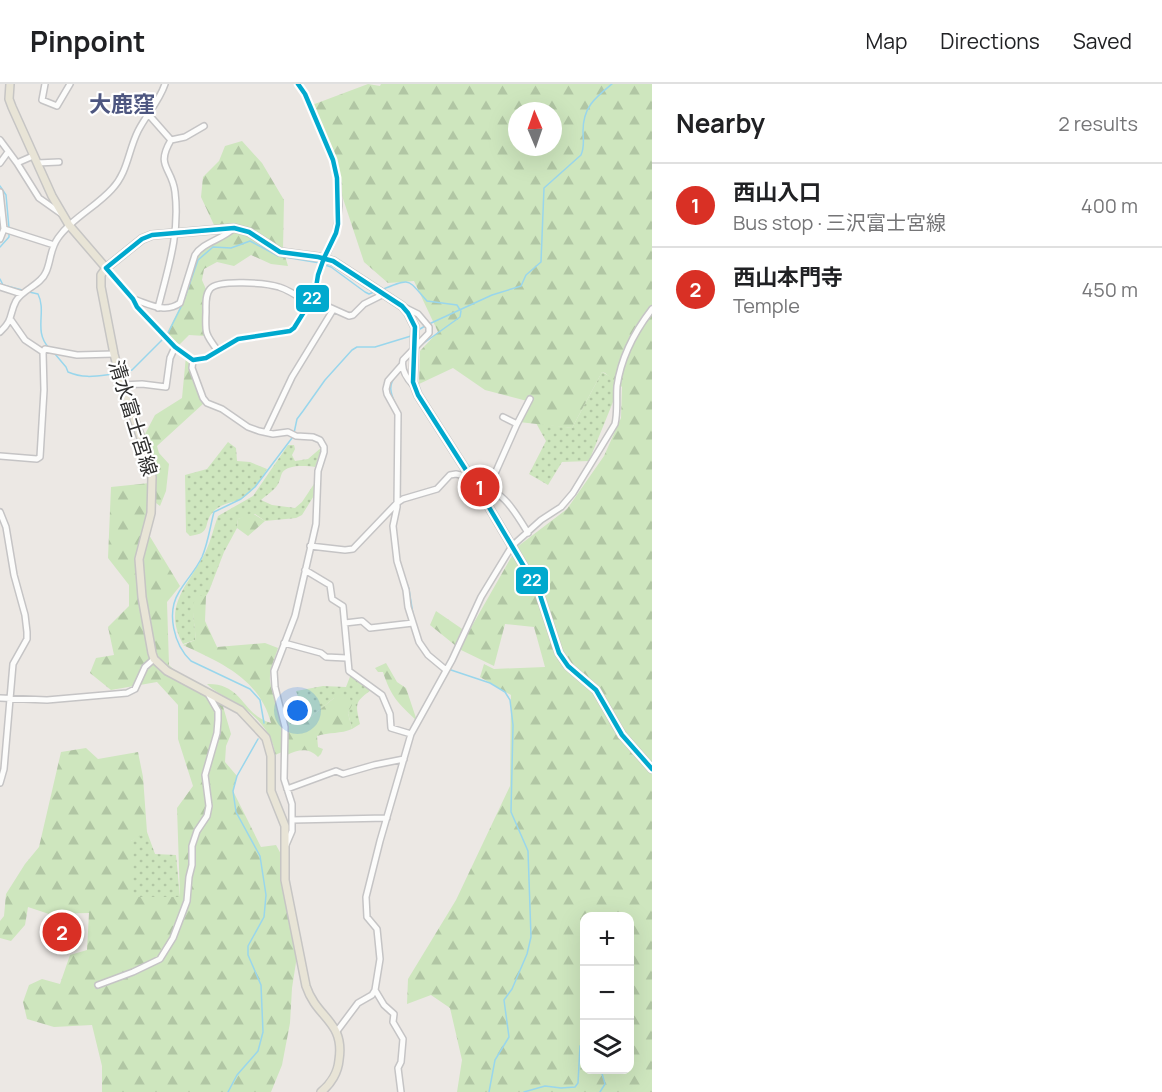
<!DOCTYPE html>
<meta charset="utf-8">
<style>
:root{--surface:#fff;--page:#f2f2f2;--text:#202124;--muted:#757577;--line:#e0e0e0;--accent:#d93025}
body{margin:0;font-family:Manrope,"Noto Sans JP",sans-serif;background:var(--page);color:var(--text)}
.controls{position:absolute;right:18px;bottom:18px;display:grid;overflow:hidden;border-radius:12px;box-shadow:0 6px 24px #0002}
.controls button{width:54px;height:54px;display:grid;place-items:center;padding:0;border:0;border-bottom:2px solid var(--line);background:var(--surface);color:var(--text);font:30px sans-serif}
.compass{position:absolute;left:508px;top:18px;width:54px;height:54px;border-radius:50%;background:var(--surface);box-shadow:0 6px 24px #0002;rotate:358deg}
.you{position:absolute;left:298px;top:627px;width:21px;height:21px;margin:-15px;border:4px solid #fff;border-radius:50%;background:#1a73e8;box-shadow:0 0 0 9px #1a73e833}
.badge{display:grid;place-items:center;width:39px;height:39px;border-radius:50%;background:var(--accent);color:#fff;font-size:20px;font-weight:700}
.pin{position:absolute;translate:-50% -50%;border:3px solid #fff;box-shadow:0 2px 6px #0006}
.list{margin:0;padding:0;list-style:none}
h2{display:flex;justify-content:space-between;align-items:center;height:78px;margin:0;padding:0 24px;font-size:26px}
h2 small{font-size:20px;font-weight:400;color:var(--muted)}
.list li{display:grid;grid-template-columns:39px 1fr auto;gap:18px;align-items:center;box-sizing:border-box;height:84px;padding:0 24px;border-top:2px solid var(--line)}
.list b{display:block;font-size:22px;white-space:nowrap}
.list p{margin:0;font-size:20px;white-space:nowrap;color:var(--muted)}
.list em{font-size:20px;font-style:normal;color:var(--muted)}
.icon{flex:none;width:33px;height:33px;fill:none;stroke:currentColor;stroke-width:2;stroke-linecap:round;stroke-linejoin:round}
.map{position:relative;flex:none;width:652px;height:1008px;overflow:hidden}
header{display:flex;align-items:center;gap:36px;box-sizing:border-box;height:84px;padding:0 30px;background:var(--surface);border-bottom:2px solid var(--line)}
header strong{font-size:28px}
nav{display:flex;gap:33px;margin-inline-start:auto;font-size:21px}
main{display:flex}
aside{flex:1;background:var(--surface)}
.map>svg:first-child{display:block}
.grass{fill:url(#grass-dots)}
.forest{fill:url(#forest-firs);fill-rule:evenodd}
.lines{fill:none;stroke-linecap:round;stroke-linejoin:round}
.stream{stroke:#99d6ec;stroke-width:1.5}
.minor-casing{stroke:#c5c4c5;stroke-width:8}
.major-casing{stroke:#c6c5c4;stroke-width:10}
.minor{stroke:#fcfcfb;stroke-width:5}
.major{stroke:#e8e4d6;stroke-width:7}
.bus-1-casing{stroke:#fff;stroke-width:9}
.bus-1{stroke:#00a9ce;stroke-width:4.5}
.labels{text-anchor:middle;stroke-width:4.5;stroke-linejoin:round;paint-order:stroke}
.street-label{font-size:20px;fill:#2e2e2e;stroke:#fff}
.quarter-label{font-size:22px;font-weight:bold;fill:#4d5680;stroke:#fff}
.line-badge{stroke:#fff;stroke-width:2}
.badge-label{font-size:16px;text-anchor:middle;font-weight:bold;fill:#fff}
</style>
<header>
<strong>Pinpoint</strong>
<nav><a>Map</a><a>Directions</a><a>Saved</a></nav>
</header>
<main>
<div class="map">
<svg width="652" height="1008" viewBox="0 0 652 1008">
<defs>
<pattern id="grass-dots" width="8" height="8" patternUnits="userSpaceOnUse" patternTransform="scale(1.5)"><rect width="8" height="8" fill="#cee6be"/><path d="M2 2h.1M6 6h.1" fill="none" stroke="#b1c6a4" stroke-width="1.8" stroke-linecap="round"/></pattern>
<pattern id="forest-firs" width="22" height="20" patternUnits="userSpaceOnUse" patternTransform="scale(1.5)"><rect width="22" height="20" fill="#cee6be"/><path d="M5 1l3.5 6h-7zM16 11l3.5 6h-7z" fill="#b1c6a4"/></pattern>
</defs>
<rect width="100%" height="100%" fill="#ece8e4"/>
<path class="grass" d="M602,288L618,297L613,318L589,377L562,378L548,401L529,390L546,357L536,339L572,344Z
M228,358L236,364L237,377L250,378L267,385C261,396 254,407 243,414C233,419 221,419 213,428C202,440 213,449 190,452L186,448L185,391L207,385Z
M288,361H294L295,365L292,371L295,377L308,375L322,363L315,383C306,382 288,380 282,389C280,394 280,398 276,403C272,408 265,412 261,416L272,421L295,424L302,418L316,397L315,410L302,431L296,434L265,437L255,430L238,435L237,444L224,468L209,507L206,512H198C188,525 197,542 195,556L183,560C161,521 190,500 206,467C211,456 214,443 218,432L253,412Z
M351,590L371,606C355,618 355,619 360,640L352,645L348,629L351,621L334,614L307,636L287,642L285,634L303,627L296,607L323,602L346,603Z
M147,748L155,770L176,771L180,813H131V757L142,749Z"/>
<path class="forest" d="M368,0L380,2L381,0H652V1008H457L462,976L450,924L431,911L407,920L408,895L456,816L510,702L511,611L480,593L484,580L494,585L545,583L534,543L505,540L494,582L461,566L430,541L436,527L468,549L517,463L567,425L604,372L621,334L622,303L605,289L602,288L572,344L519,338L531,318L485,306L453,284L419,300L420,267L438,248L414,197L388,199L364,178L312,21ZM517,27H553V63H517ZM584,832H630V986H584Z
M242,57L262,79L284,116L283,165L288,182L271,180L251,171L234,182L217,178L204,185L202,196L208,210L205,252L189,251L178,262L165,253L181,221L195,171L231,144L214,141L201,113L203,93L219,77L225,62Z
M186,272L204,319L157,362L159,369L169,380L166,407L160,422L156,419V385L144,352L155,331L182,314Z
M150,399L146,446L180,502L167,518L169,581L196,607L222,619L231,650L226,662L225,678L237,692L233,707L261,763L276,761L282,772L281,800L297,872L292,904L290,939L282,981L271,1008H102V982L92,941L54,943L27,935L23,918L29,901L42,895L60,900L70,871L87,866L89,829L49,830L28,823L25,841L11,857L0,854V837L4,832L6,810L25,780L39,763L61,668L86,664L98,675L138,668L143,693L147,748L131,757V813H180L177,724L193,702L178,655V621L157,598L111,606L90,589L96,574L114,571L108,543L129,522V501L108,474L111,403Z
M252,429L265,437L248,452L237,444L238,435Z
M197,512H206L205,537L217,563L265,559L278,564C275,574 269,586 270,597C273,619 290,645 282,668L275,671C274,648 251,626 231,616C222,611 214,607 207,600C243,599 242,631 271,639C259,594 221,579 183,561L195,556C197,542 188,525 197,512Z
M386,579L397,598L406,604L417,637C398,619 391,613 383,588H378L375,584Z
M342,612L350,614L352,621L348,629L352,645C341,650 329,648 317,652L318,663L323,665L321,670L318,673C308,663 298,666 287,671V642L307,636L334,614Z"/>
<g class="lines">
<path class="stream" d="M0,102L6,111L9,144
M0,163L9,153V149
M325,181L331,183L365,208L369,210L374,208
M0,195L3,201L22,206
M381,206C412,193 407,195 427,217L457,221L460,226
M29,208L38,210C47,228 33,247 49,264
M184,216L198,176L213,163L231,164L250,157L278,172L320,179
M429,240L492,211L521,202L526,191L541,178L544,104L581,71C585,62 583,56 583,47C583,23 595,14 612,0
M420,245L425,242
M167,251L182,221
M421,261L460,233L461,227
M55,270L66,283L68,288C84,295 97,292 114,290
M123,288L132,286L163,255
M395,319C390,308 388,300 397,291
M294,349L297,335L303,327L325,296L352,266L357,263H375L411,252
M406,497L409,505L413,530
M448,585L490,599L505,608L510,616L513,641L511,728L528,767L531,853L527,870L512,905L504,916L509,953L495,976L489,1008
M264,639L260,616L250,605L191,577C174,561 166,529 179,508C186,496 196,486 202,473C208,459 210,443 214,428L241,415L255,403L292,354
M228,1008L237,991L258,967L263,948L261,901L248,871V862L264,833L266,811L260,772L236,728L233,707L237,692L258,655
M524,1008L545,1002L561,1004L575,1003L578,999L580,962L584,958
M600,1008L605,1000L601,986"/>
<g class="minor-casing">
<path id="minor" d="M45,0L42,16L57,22L70,0
M149,31L171,56C155,83 172,83 175,108C180,150 168,184 158,224
M0,56L17,79L33,72
M171,56L185,53L204,42
M0,79L8,68
M17,79L39,114L63,131
M37,79L59,78
M0,108L4,145L0,155
M4,145L54,161
M106,184L133,215L137,223L175,263L193,276L206,274L238,255L290,247L294,244L315,210L319,188L336,149L339,122L337,94L333,76L305,10L298,0
M0,203L22,210
M133,215C149,220 165,230 180,219L195,171C203,158 222,156 234,144
M311,215L349,232L353,231L364,220L384,210
M402,222L418,230L429,243V249L403,276C401,285 407,295 414,302
M11,236L25,256L43,268L45,265L77,271L114,270
M0,248C14,235 9,230 16,217C23,205 41,201 46,188C51,177 50,165 58,154C72,134 96,123 112,105C128,88 128,67 138,47C146,31 159,18 165,0
M218,267C205,250 205,249 206,228C206,221 205,211 210,205C218,195 267,199 279,203C289,206 299,213 308,219
M193,276L192,284L203,314L207,319L222,325L248,343L259,347L273,350L288,348L296,352L313,353L320,356L324,363V368L318,387L316,440L295,532L274,587L275,603L285,643L284,695L292,720V747L286,761
M402,281L388,297L386,305L387,310L398,330L397,423L393,442L397,477L406,506L408,523L419,558L428,571L446,586
M122,301L142,300L166,303L170,274L175,263
M503,333L517,340
M266,348L292,293L333,226
M0,372L37,375L40,373L44,306L43,268
M473,399C502,404 514,426 528,449
M489,403L517,340L530,315
M0,428L6,443L14,491L25,531L27,548V555L13,580L4,685L0,699
M310,462L345,466L353,465L397,419L403,415L437,405L450,391L456,390L470,393
M305,486L330,501L332,515L343,522L349,587L382,611L390,630L391,644L411,650
M345,539L362,537L370,544L413,539
M284,559L321,569L326,573L346,574
M0,614L47,616L127,609L135,605L145,583L154,575
M287,705L336,687L343,690L374,681L404,675
M292,736L387,734
M98,901L133,888L160,875L173,854L187,817L189,793L192,781V762L197,747L207,732L209,722L205,691L217,649L218,636V627L207,608
M375,906L384,921L394,930L393,938L403,955L401,978L398,984L401,1008
M337,947L358,919L372,911L375,906L380,875L377,845L367,833L366,813L380,757L411,650L452,576L481,513L512,462L541,436L561,423L573,409L615,340C618,327 616,315 617,302C621,274 635,247 652,225"/>
</g>
<g class="major-casing">
<path id="major" d="M10,0L9,15L12,23L52,112L69,141L106,184L101,191V203L114,270L122,301L145,365L152,393L151,429L139,475L142,513L152,569L154,575L167,587L240,626L266,654L271,672V707L285,742V796L306,902C317,935 345,937 339,976C338,988 331,1000 321,1008
M106,184L142,155L152,151L234,144L249,148L280,168L318,173L333,177L402,222L408,229L415,243L413,298L418,311L480,408L539,508L559,569L568,582L596,606L622,651L652,685"/>
</g>
<use href="#minor" class="minor"/>
<use href="#major" class="major"/>
<g class="bus-1-casing">
<path id="bus-1" d="M298,0L305,10L333,76L337,94L338,140L336,149L324,174L318,191L315,210L294,244L290,247L238,255L206,274L193,276L175,263L137,223L133,215L106,184L142,155L152,151L234,144L249,148L280,168L318,173L333,177L402,222L408,229L415,243L413,298L418,311L480,408L539,508L559,569L568,582L596,606L622,651L652,685"/>
</g>
<use href="#bus-1" class="bus-1"/>
</g>
<g class="labels">
<g class="street-label">
<text transform="translate(133 334) rotate(73)" y="7">清水富士宮線</text>
</g>
<g class="quarter-label">
<text x="122" y="28">大鹿窪</text>
</g>
</g>
<g class="line-badge">
<rect x="295" y="200" width="35" height="29" rx="6" fill="#00a9ce"/>
<rect x="515" y="482" width="34" height="29" rx="6" fill="#00a9ce"/>
</g>
<g class="badge-label">
<text x="312" y="220">22</text>
<text x="532" y="502">22</text>
</g>
</svg>
<div class="controls">
<button>+</button>
<button>−</button>
<button><svg class="icon" aria-label="layers" viewBox="0 0 24 24"><path d="M12 4l9 5-9 5-9-5zM3 14l9 5 9-5"/></svg></button>
</div>
<svg class="compass" viewBox="-18 -18 36 36"><path d="M0-13l5 13h-10z" fill="#e53935"/><path d="M0 13l5-13h-10z" fill="#757577"/></svg>
<div class="you"></div>
<div class="pin badge" style="left:480px;top:403px">1</div>
<div class="pin badge" style="left:62px;top:848px">2</div>
</div>
<aside>
<h2>Nearby<small>2 results</small></h2>
<ul class="list">
<li><span class="badge">1</span><div><b>西山入口</b><p>Bus stop · 三沢富士宮線</p></div><em>400 m</em></li>
<li><span class="badge">2</span><div><b>西山本門寺</b><p>Temple</p></div><em>450 m</em></li>
</ul>
</aside>
</main>
